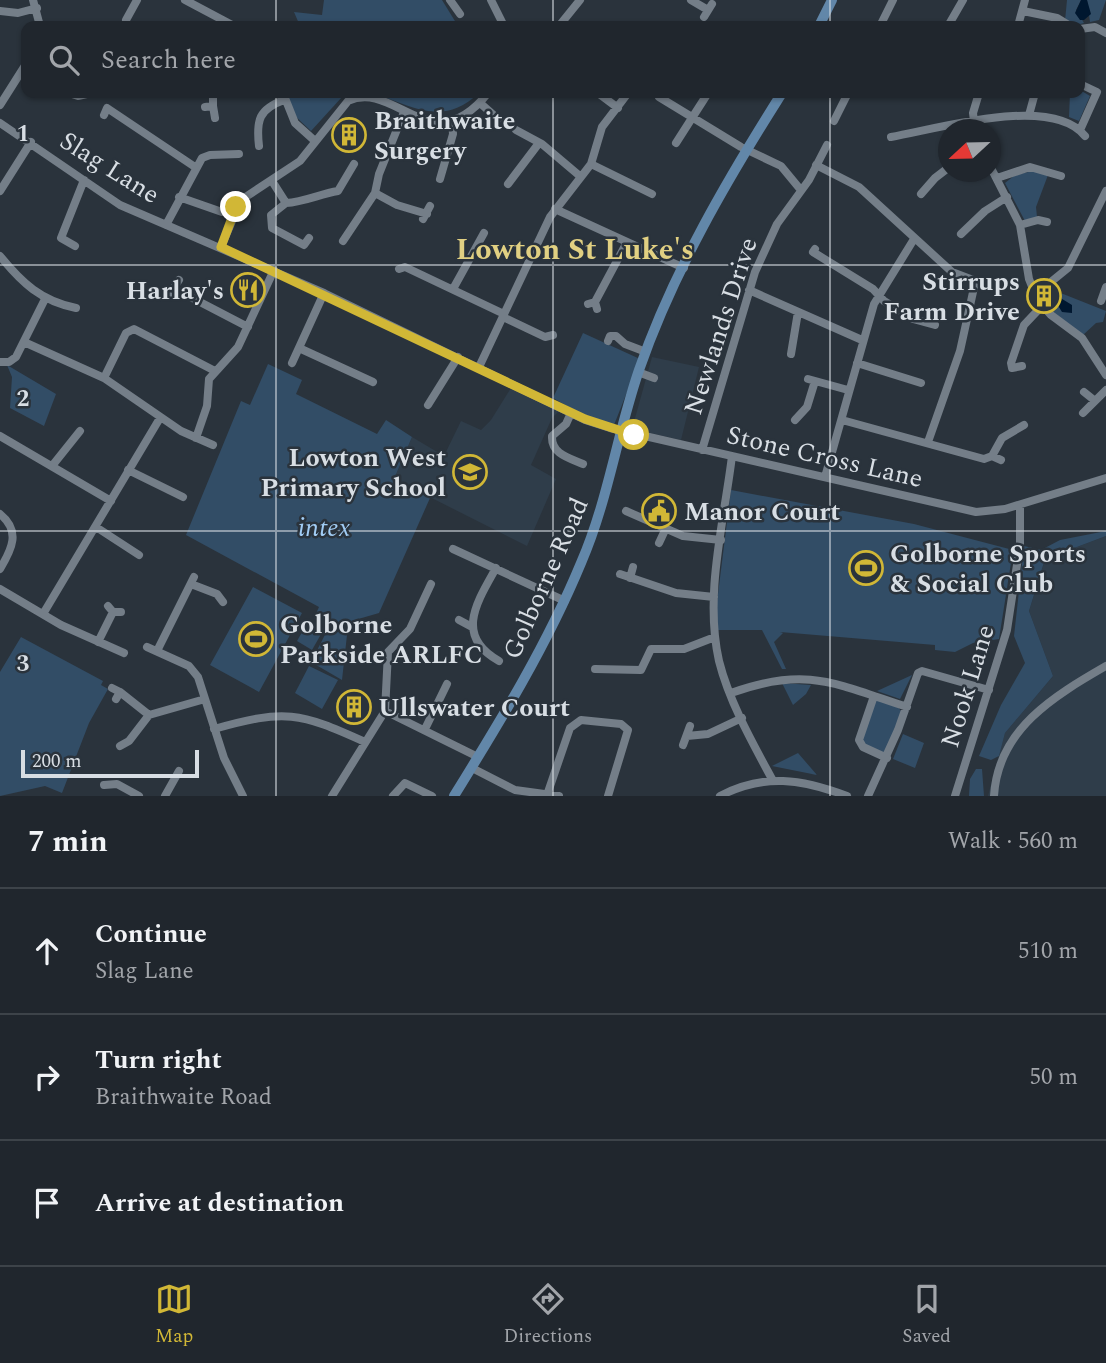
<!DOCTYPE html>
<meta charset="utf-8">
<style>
:root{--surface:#20262d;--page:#2d3239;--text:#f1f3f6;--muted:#a2a5aa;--line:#3d4349;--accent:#d1b736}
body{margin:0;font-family:Spectral,serif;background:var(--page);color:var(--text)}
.compass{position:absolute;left:938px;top:119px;width:63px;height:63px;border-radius:50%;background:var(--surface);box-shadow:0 2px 5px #0004;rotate:248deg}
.scale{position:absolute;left:21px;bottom:18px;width:178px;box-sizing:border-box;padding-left:7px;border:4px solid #d8dee4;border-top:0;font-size:19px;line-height:24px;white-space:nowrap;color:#d8dee4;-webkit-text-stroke:5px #2a333c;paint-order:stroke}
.stop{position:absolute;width:21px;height:21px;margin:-16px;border:5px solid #d1b736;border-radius:50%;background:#fff}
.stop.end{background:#d1b736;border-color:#fff;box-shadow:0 2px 7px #0008}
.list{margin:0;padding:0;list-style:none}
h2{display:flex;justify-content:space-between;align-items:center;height:91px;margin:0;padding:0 28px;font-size:30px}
h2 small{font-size:23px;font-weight:400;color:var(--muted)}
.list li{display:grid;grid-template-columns:46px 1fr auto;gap:21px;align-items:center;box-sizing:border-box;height:126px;padding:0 28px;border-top:2px solid var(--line)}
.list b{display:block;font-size:26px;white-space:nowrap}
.list p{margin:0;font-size:23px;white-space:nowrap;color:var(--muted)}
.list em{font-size:23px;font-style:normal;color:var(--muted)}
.icon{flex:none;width:38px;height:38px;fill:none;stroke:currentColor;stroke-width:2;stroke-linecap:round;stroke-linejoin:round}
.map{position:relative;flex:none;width:1106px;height:796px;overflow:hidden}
.search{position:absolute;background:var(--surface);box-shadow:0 2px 5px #0004;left:21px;right:21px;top:21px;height:77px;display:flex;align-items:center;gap:18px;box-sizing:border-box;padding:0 24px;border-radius:14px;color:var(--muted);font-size:26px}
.sheet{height:469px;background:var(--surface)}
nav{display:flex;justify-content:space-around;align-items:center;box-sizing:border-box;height:98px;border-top:2px solid var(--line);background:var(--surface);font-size:19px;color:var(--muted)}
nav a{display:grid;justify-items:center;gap:4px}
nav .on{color:var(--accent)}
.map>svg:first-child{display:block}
.built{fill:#2f3d4a}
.green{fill:#324d66}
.water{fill:#00172f}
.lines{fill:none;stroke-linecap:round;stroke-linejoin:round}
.minor{stroke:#747e88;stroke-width:8}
.major{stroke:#6287a9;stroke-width:10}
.route{stroke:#d1b736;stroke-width:9}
.grid{fill:none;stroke:#d8dee4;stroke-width:2;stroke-opacity:0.55}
.labels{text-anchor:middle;stroke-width:5;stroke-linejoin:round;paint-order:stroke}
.poi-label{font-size:26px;font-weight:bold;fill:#d8dee4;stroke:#2a333c;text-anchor:start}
.street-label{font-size:26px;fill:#d8dee4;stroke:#2a333c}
.park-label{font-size:26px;font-style:italic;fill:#a2cdf5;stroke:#2a333c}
.quarter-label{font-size:30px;font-weight:bold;fill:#e1d082;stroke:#2a333c}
.grid-label{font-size:23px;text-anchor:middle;font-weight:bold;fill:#d8dee4;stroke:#2a333c;stroke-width:5;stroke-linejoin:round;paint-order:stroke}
</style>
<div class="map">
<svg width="1106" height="796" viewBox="0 0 1106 796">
<rect width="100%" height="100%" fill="#2a333c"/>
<path class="built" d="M652,357L699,367L681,440L632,429Z
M511,388L559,411L552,418L531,465L556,479L527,546L394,479L412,437L444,456L461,421L481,430L491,420Z
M1106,536V796H988L1005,733L1053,676L1029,611L1045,559Z"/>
<path class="green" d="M324,0H442L458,26H300L294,12L322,15Z
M1067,0H1081L1076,10L1084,23L1077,25L1065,21Z
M1087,0H1106L1099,20L1090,22Z
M1080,90L1090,96L1079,121L1069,117L1070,93H1080Z
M285,93H349L342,97L311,131L294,115Z
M373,93H479C443,127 414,107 373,93Z
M1033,171L1048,175L1036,207L1037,217L1025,221L1005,183L1015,175Z
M1033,282L1106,311L1103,322L1096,323L1083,335C1063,319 1042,308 1033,282Z
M583,333L640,359L614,425L586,417L553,398Z
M268,364L302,380L296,394L377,434L386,420L412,437L394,479L430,498L379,613L348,622L344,633L347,635L342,680L311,662L329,627L314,618L319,607L186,535L241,401L250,405Z
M7,365L56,394L44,426L10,408L12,377Z
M731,490L914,524L1013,550L999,639L973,643L955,652L935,650V645L780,632L783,633L774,642L786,669H782L762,630H717V602Z
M1106,531V536L1045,559L1029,611L1053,676L1005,733L999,756L991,760L979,756L1001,705L1025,663L1014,636L1024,546L1041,550L1060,540Z
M253,587L302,613L259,692L210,665Z
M309,620L324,629L312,650L297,641Z
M21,637L103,681L101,685L108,689L89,723L62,793L45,786L0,796V672Z
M309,666L338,680L322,709L295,693Z
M912,675L900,699L877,691Z
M782,683L811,685L806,694L793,705Z
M879,700L899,708L902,713L887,751L881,753L864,745L861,740L874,702Z
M903,734L924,743L915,768L893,759Z
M798,753L817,775L772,766Z
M976,769H982L984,796H969L970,779Z"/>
<path class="water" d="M1081,0H1087L1091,14L1084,20H1080L1075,13Z
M1049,291L1072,305V313L1062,312Z"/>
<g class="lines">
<path class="minor" d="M33,0L40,26
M185,0L234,26
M450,0L460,14
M491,0L504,26
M691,0L708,10
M0,11L18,13L37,8
M1023,11L1057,18L1070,26
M704,17L712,4
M126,20L137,0
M65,25L72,26
M559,26L580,0
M880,26L893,0
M948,26L963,0
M1018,26L1025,0
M1080,29L1095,27L1106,33
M1080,84L1097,92L1080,130
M69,93L78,96L91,93
M213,93V106
M283,93L295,123L315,141
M598,93L618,108
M659,97L741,147L781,166L800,189
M480,103L498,119
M0,105L26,64
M205,107L213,106L215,118
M104,115L107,108L195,167
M1029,115L1035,93
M834,121L848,93
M0,123L120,205L324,293L585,420L610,428L976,512L1005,509L1106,478
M516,130L542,144L581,177
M975,130L973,113L979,93
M891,137C938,129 1052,94 1085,136
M676,143L708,93
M259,146C256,120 259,109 284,100
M591,164L652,194
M816,165L859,187L952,272L981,283
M990,166L1020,225L1029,279L1037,299L1051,315L1082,338L1106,375
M997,178L1030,167L1061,176
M440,179L453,134L452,120
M272,181L286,203C304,202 320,194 338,191L354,164
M508,184L539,143
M0,191L31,142
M375,193L397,205L427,214
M921,194L935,178L948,168
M179,197L222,212
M286,203L271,215L272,228L304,245L309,238
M555,209L684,268
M423,219L430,206
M166,225L202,158L210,155L239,154
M1020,225L1038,220L1047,222
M961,234L985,211L1007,197
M343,241L375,193L379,174L404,112
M75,246L61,238L84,180
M221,247L241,200L300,161L348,101C395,79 431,164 488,93
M815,249L813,252L873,289L884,301L913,319L935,325
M0,256C22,283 41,301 76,308
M399,269L405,267L504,314
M1052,281L1068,268L1106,191
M175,289L248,327
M453,289L484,233
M749,290L862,340
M171,293L179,280
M1101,301L1106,287
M595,302L626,244
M588,304L595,302L597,309
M503,317L545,337L553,335
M608,341L610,336H616L625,344L646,352
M24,342L104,378L181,431L213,445
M299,348L373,382
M791,354L798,312
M0,362H9L16,357L45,299
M292,363L324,293
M857,363L921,383
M1022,366L1012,368L1011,363L1024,325L1042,306
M479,367L550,217L591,164L602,127L628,93
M638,372L654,378
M104,378L126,333L134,329L215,371
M808,379L848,390
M1084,392L1094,400
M428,405L458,357
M571,413L566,424L552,436C551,454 569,458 583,464
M1083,413L1106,390
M795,420L807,407L815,381
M842,420L984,459L992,456L1001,460
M0,436L111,501
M196,438L207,406L209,379L238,347L274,270
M928,442L960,351L975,283
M702,450L755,272L777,224L809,180L827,145
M732,456C724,522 704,595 719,661C729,701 752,742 772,779
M992,456L1002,438L1024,425
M52,466L80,431
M128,470L183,497
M825,477L874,304L914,239
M626,511L683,536L721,540
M0,514C21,531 12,549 0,569
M96,527L139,555
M659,543L666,528
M453,549L565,601
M496,568C477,602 454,636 499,661
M620,574L676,593L714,597
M630,578L633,567
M191,584L217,594L223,602
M0,589L61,625L124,653
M108,606L113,612H121
M43,614L160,418
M459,620L472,627
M98,642L113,612
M147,647L189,666L198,677L224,758L243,796
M157,651L194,577
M595,669L641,670L651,649H684L715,637
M112,688L120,692L116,699
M120,692L149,715L129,741L120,746
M731,693C806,666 834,683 907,707
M874,696L859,740L863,747L887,758
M385,711L478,757
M149,715L205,699
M214,729C285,709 299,712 365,742
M425,729L447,684
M687,736L708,734L742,718
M683,745L690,726
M472,768L515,790L559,796
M104,785L117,784L139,796
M547,795L570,728L581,720L621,724L628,730L608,796
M165,796L179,771
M332,796L385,711L388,652L410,629L431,584
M393,796L405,783L432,796
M720,796C764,773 802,779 847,796
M868,796L898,730L918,673L922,671L989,690
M955,796L1007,630L1020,545V505
M994,796C998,729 1054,696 1106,666"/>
<path class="major" d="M819,26L832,0
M454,796C501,720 547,645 581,563C608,501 617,434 639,370C673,272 727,180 782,93"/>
</g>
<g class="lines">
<path class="route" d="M236,207L221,247L585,419L634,435"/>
</g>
<path class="grid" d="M276,0V26M553,0V26M830,0V26M276,93V796M553,93V796M830,93V796M0,265H1106M0,531H1106"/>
<defs>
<g id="building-ring" transform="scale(1.75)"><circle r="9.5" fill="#2a333c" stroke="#d1b736" stroke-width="1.5"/><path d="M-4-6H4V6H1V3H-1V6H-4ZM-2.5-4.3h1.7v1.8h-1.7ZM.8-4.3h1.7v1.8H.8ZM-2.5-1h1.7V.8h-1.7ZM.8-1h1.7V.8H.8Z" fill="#d1b736"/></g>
<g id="restaurant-ring" transform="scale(1.75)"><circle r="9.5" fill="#2a333c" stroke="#d1b736" stroke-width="1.5"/><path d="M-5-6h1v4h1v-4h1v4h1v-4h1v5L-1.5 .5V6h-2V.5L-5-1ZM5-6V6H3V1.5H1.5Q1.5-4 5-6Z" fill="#d1b736"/></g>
<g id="school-ring" transform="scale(1.75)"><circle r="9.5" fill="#2a333c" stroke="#d1b736" stroke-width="1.5"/><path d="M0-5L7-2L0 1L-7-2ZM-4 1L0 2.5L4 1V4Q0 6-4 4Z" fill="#d1b736"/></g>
<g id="civic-ring" transform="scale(1.75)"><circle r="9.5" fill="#2a333c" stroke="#d1b736" stroke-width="1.5"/><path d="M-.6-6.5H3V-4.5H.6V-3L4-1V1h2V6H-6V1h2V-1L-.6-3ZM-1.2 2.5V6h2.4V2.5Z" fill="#d1b736"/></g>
<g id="stadium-ring" transform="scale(1.75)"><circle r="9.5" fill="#2a333c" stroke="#d1b736" stroke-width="1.5"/><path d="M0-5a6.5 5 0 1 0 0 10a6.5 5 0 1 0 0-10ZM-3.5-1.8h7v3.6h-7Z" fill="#d1b736"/></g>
</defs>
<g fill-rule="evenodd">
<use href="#building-ring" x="349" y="135"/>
<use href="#restaurant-ring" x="248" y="290"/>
<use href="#building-ring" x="1044" y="296"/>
<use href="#school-ring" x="470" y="472"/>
<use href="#civic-ring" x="659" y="511"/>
<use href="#stadium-ring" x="866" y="568"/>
<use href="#stadium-ring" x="256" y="639"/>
<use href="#building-ring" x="354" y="707"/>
</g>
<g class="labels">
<g class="poi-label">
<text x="374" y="129">Braithwaite<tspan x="374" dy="30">Surgery</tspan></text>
<text x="1020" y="290" text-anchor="end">Stirrups<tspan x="1020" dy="30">Farm Drive</tspan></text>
<text x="224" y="299" text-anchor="end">Harlay's</text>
<text x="446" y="466" text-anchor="end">Lowton West<tspan x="446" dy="30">Primary School</tspan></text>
<text x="684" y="520">Manor Court</text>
<text x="890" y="562">Golborne Sports<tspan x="890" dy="30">&amp; Social Club</tspan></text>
<text x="280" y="633">Golborne<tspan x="280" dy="30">Parkside ARLFC</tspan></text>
<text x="378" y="716">Ullswater Court</text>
</g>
<g class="street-label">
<text transform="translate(110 167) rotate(32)" y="9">Slag Lane</text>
<text transform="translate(720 326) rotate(-72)" y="9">Newlands Drive</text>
<text transform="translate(825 456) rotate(13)" y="9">Stone Cross Lane</text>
<text transform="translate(545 578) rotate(-66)" y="9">Golborne Road</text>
<text transform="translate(967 686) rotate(-73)" y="9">Nook Lane</text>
</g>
<g class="park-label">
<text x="324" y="536">intex</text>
</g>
<g class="quarter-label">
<text x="575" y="259">Lowton St Luke's</text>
</g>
</g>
<g class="grid-label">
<text x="23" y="141">1</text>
<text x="23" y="406">2</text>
<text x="23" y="671">3</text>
</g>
</svg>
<svg class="compass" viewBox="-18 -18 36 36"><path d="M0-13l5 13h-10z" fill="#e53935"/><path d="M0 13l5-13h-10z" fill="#a2a5aa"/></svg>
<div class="scale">200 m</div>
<div class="stop" style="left:634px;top:435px"></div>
<div class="stop end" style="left:236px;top:207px"></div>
<div class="search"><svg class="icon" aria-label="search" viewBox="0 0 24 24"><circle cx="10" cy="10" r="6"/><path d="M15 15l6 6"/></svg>Search here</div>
</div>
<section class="sheet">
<h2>7 min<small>Walk · 560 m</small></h2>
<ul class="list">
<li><svg class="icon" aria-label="ahead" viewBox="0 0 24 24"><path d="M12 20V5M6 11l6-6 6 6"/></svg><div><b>Continue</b><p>Slag Lane</p></div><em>510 m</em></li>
<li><svg class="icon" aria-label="right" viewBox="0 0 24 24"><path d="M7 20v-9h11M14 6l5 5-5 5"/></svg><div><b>Turn right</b><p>Braithwaite Road</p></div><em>50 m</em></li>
<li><svg class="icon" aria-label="arrive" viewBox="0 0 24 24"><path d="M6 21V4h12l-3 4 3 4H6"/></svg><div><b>Arrive at destination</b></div></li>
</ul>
</section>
<nav>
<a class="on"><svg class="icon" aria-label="map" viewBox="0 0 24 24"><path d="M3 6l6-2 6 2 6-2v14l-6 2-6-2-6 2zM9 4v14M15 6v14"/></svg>Map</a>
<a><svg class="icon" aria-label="directions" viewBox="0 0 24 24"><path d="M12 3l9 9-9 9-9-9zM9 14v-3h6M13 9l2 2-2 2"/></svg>Directions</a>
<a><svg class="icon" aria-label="saved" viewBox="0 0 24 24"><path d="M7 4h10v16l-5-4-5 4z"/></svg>Saved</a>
</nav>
